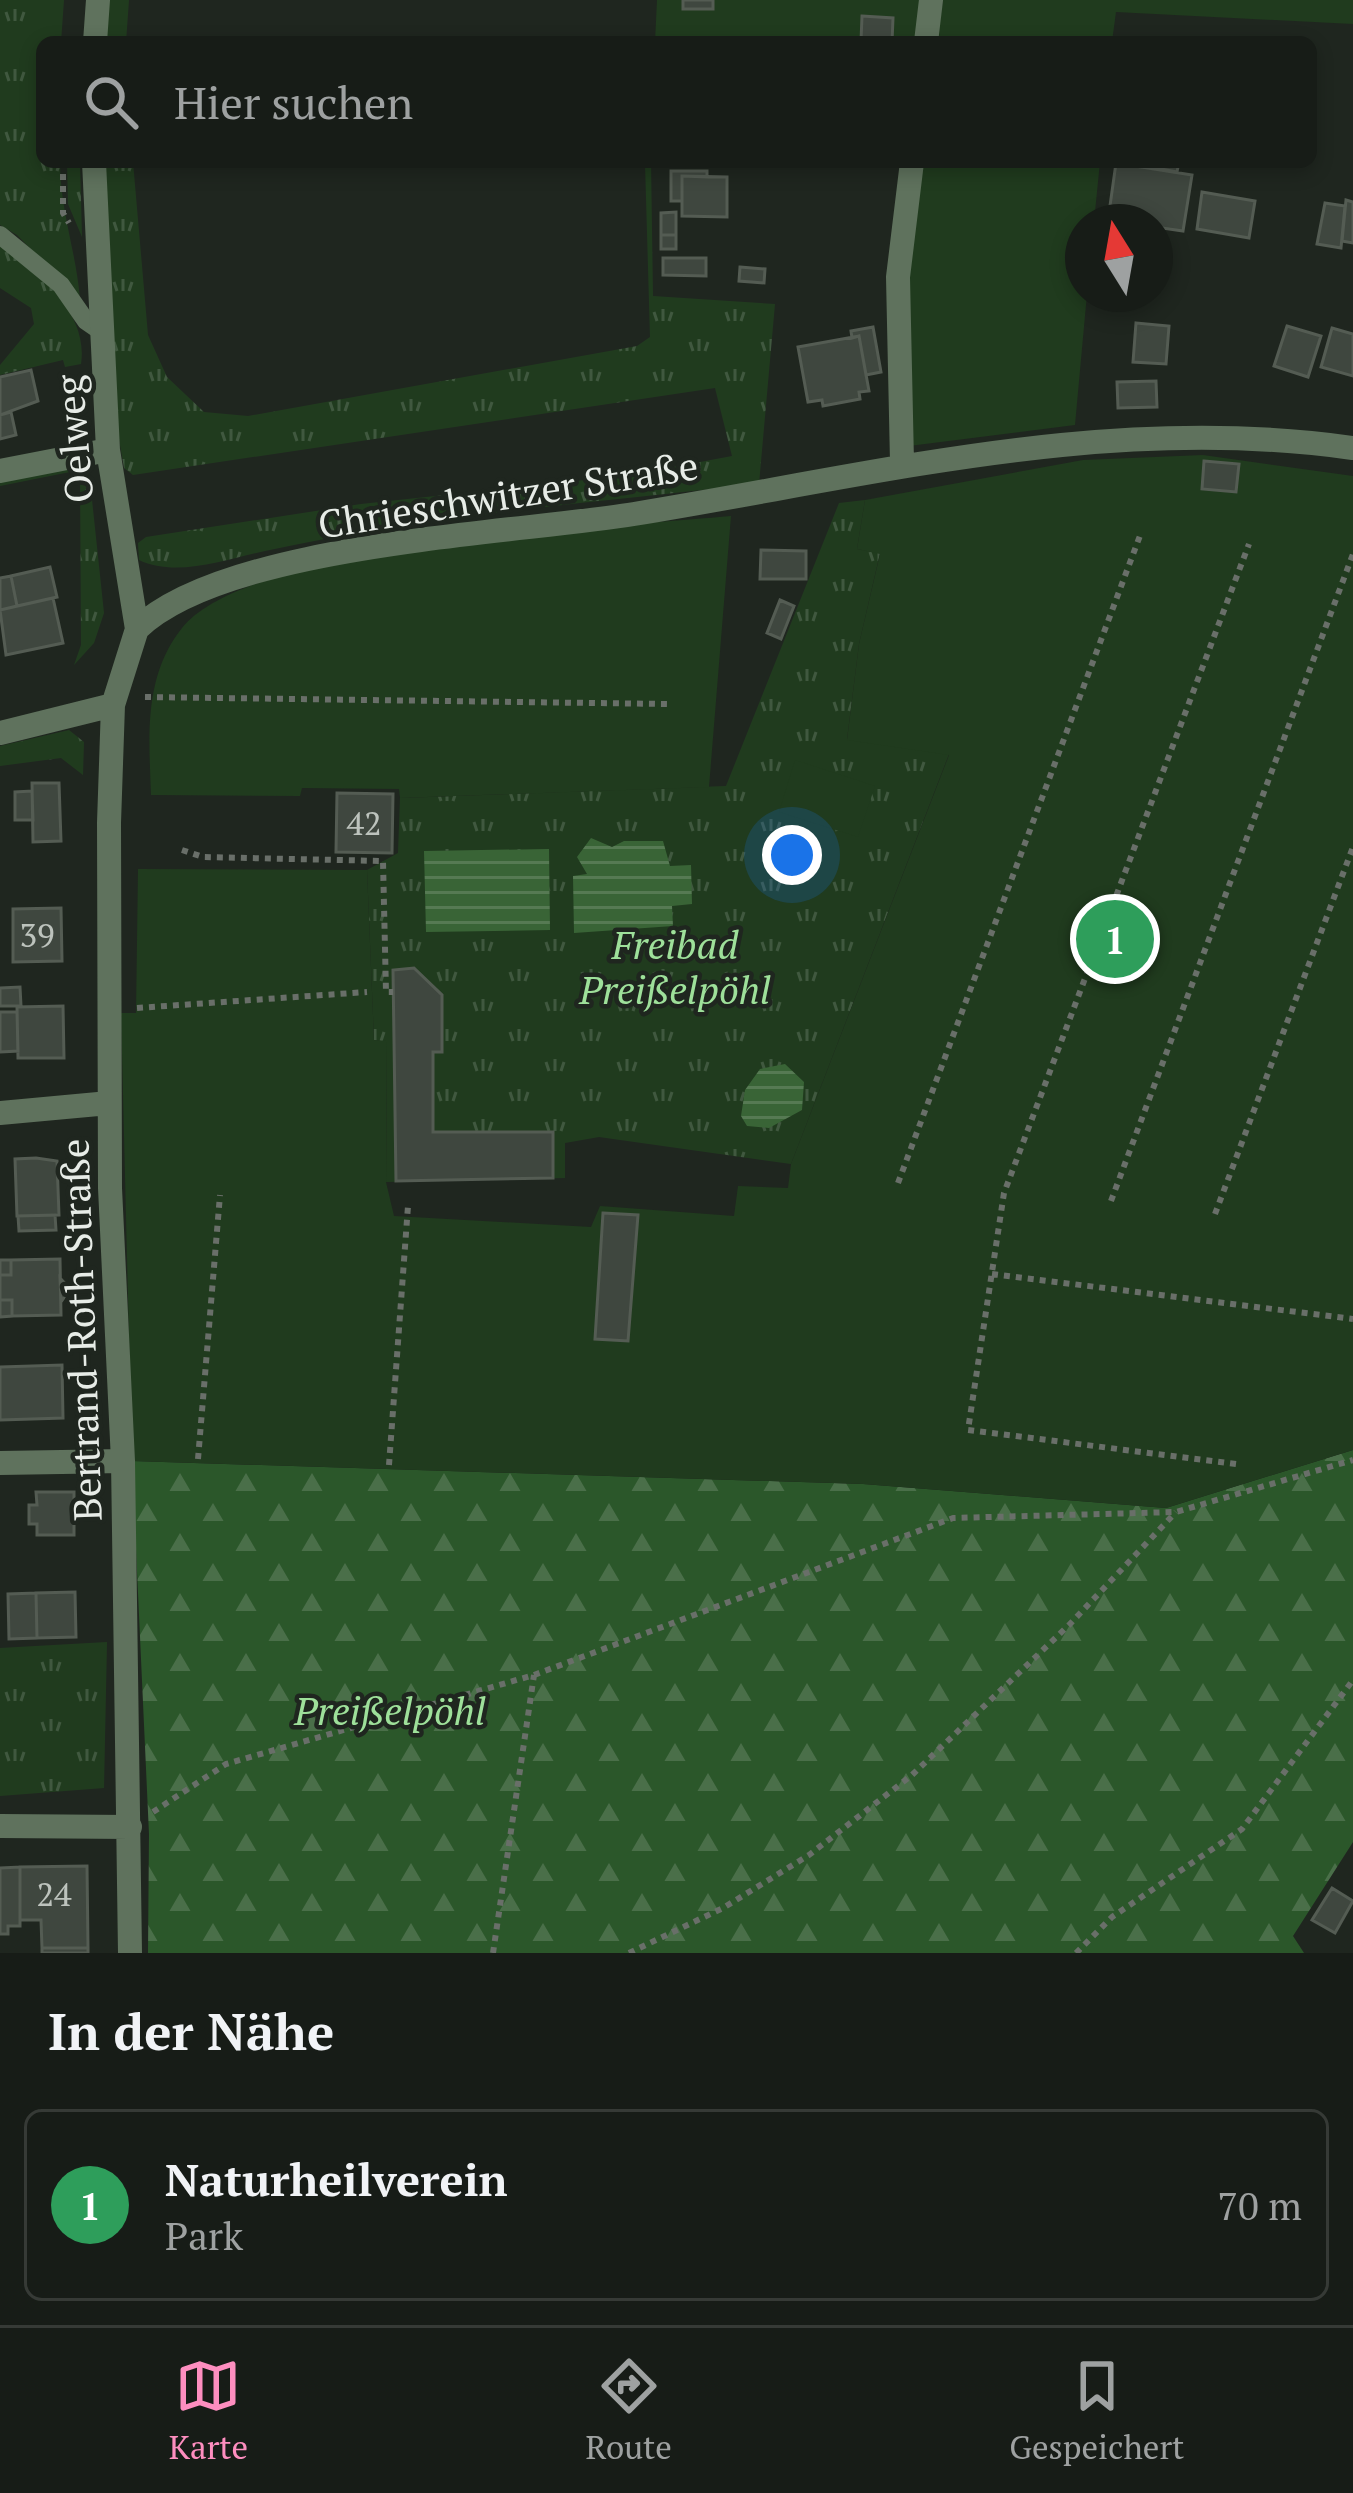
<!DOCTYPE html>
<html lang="de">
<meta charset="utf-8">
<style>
:root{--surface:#171c17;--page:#202520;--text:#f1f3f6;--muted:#9ea1a1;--line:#363a36;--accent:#fd8ebf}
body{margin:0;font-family:"PT Serif",serif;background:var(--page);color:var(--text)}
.compass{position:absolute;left:1065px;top:204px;width:108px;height:108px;border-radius:50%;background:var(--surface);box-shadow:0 6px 18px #0003;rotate:349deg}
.you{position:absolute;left:792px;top:855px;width:42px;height:42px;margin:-30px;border:9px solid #fff;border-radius:50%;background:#1a73e8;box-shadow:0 0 0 18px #1a73e833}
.badge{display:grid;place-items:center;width:78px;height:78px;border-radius:50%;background:var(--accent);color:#fff;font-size:39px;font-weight:700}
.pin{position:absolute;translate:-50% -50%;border:6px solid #fff;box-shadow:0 3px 12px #0006}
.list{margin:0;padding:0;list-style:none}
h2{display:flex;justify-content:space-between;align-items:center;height:156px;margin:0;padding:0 48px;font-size:51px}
h2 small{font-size:39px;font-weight:400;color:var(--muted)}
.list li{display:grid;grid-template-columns:78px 1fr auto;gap:36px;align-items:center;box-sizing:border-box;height:192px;margin:0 24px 24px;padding:0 24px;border:3px solid var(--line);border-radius:18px}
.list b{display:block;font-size:45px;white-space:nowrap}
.list p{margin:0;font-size:39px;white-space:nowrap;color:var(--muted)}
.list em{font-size:39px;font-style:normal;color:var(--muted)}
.icon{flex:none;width:66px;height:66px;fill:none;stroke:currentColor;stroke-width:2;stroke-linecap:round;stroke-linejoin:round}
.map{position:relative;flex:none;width:1353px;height:1953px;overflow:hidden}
.search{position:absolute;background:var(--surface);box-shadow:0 6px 18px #0003;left:36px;right:36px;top:36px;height:132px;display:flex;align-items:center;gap:30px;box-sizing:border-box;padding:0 42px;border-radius:18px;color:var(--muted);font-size:45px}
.sheet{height:372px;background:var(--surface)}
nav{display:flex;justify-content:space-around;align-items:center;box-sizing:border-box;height:168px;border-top:3px solid var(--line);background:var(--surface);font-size:33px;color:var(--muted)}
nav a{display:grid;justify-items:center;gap:6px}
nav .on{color:var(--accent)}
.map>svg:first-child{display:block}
.grass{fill:url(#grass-tufts)}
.forest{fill:url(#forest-firs)}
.garden{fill:#203b1e}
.water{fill:url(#water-rules)}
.building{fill:#3f473f;stroke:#545c53;stroke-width:3}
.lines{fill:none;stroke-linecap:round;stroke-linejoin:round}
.path{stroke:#696f69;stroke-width:6;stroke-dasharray:6 6;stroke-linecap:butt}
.service{stroke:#5f725d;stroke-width:18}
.minor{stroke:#5f725d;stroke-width:24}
.labels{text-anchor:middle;stroke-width:9;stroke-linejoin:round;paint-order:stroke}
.number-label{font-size:33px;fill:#bdc3bd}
.street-label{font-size:39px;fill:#e7ece7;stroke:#1f261f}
.park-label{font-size:39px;font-style:italic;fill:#9ee09a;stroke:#1f261f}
</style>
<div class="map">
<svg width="1353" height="1953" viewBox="0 0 1353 1953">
<defs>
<pattern id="grass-tufts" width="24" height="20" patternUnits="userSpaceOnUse" patternTransform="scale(3)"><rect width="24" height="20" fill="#203b1e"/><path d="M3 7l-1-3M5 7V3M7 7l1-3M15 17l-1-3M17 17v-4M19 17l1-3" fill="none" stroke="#40583f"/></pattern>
<pattern id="forest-firs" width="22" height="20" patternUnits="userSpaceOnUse" patternTransform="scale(3)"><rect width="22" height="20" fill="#2b572a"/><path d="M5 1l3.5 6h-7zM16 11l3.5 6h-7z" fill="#4a6f49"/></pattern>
<pattern id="water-rules" width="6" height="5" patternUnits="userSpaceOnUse" patternTransform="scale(3)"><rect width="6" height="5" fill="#396436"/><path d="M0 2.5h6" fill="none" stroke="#567a53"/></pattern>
</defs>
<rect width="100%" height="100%" fill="#1f261f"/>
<path class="grass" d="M0,0H64L61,42H42V162H60C60,210 76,251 80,299L17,235L0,225Z
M104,0H129L126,42H102Z
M67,162H80L82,237L68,204Z
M101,162H133L148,335L167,377L204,412L248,416L637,346L650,337L645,162H651L653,296L775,304L759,484C594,502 427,516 265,551C226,559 177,578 139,560L138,543L146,537L361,504L631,475L732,456L715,388L133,475L124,468L117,428Z
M0,239C36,272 89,311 81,364L65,367L63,360L0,375V365L34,324L31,308L0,288Z
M88,462L104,613L94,643L74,665L81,645L80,470L0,486V478Z
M865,500L857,549L880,553L859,644L847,739L949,754L791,1164L599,1137L565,1143V1178L386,1182L387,1042L374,1040L367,870L398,853L400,798L726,786L839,503Z
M69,730L84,742L83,775L61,758L0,766V746Z
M107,1642L104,1788L0,1796V1648Z"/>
<path class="forest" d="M1353,1450V1842L1293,1936L1304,1953H148L149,1834L132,1461L863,1484L1166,1508Z"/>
<path class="garden" d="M657,0H920L915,42H655Z
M943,0H1353V24L1116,12L1112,42H937Z
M922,162H1100L1094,222H1083V294H1087L1075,425L909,446V269Z
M1203,455L1353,476V1450L1166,1508L863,1484L132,1461L121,1013H136L138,869L367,870L374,1040L387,1041L386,1182L394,1216L591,1227L600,1206L734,1216L738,1186L788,1188L791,1164L949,755L847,740L859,644L880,554L857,549L865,500L1083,460Z
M731,516L709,787L400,798L399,789L302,788L300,796L151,795C149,737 143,677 182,628C251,542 615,527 731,516Z
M795,760L875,786L858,837L779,812Z"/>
<path class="water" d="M591,838L612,847L624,841H663L670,866L691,865L692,904L672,906L673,926L574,933L573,876L587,874L577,857Z
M549,849L550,930L426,932L424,851Z
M785,1064L804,1082L802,1110L769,1128L747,1126L741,1116L745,1090L760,1069Z"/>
<path class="building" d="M683,0H713V9H683Z
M862,16L893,18L892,42L861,41Z
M1125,162H1179L1177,172Z
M1116,163L1192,175L1183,231L1155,227V222L1108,220Z
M671,171H707V177L682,176V201H671Z
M682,176L727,177V217L682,216Z
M1202,192L1255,201L1249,238L1197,229Z
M1346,200L1353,202V243L1342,241Z
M1325,203L1345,206L1341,248L1317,244Z
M676,212V235H661V213Z
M661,235H676V249H661Z
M663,258H706V276L663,275Z
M740,267L765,269L764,283L739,281Z
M1136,323L1169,326L1166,364L1133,362Z
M1287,326L1321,336L1308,377L1274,366Z
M873,327L881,372L866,375L859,336L852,338L851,331Z
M1332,328L1353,334V376L1321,367Z
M859,336L869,391L859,392L860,399L823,406L822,400L808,402L798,347Z
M31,370L38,401L0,415V377Z
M1156,381L1157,407L1118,408L1117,382Z
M11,412L16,435L0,439V415Z
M1204,461L1239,464L1236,492L1202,489Z
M761,550L806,551V579H760Z
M50,567L57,597L17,606L11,576Z
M11,576L17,606L0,610V578Z
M53,598L63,643L6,655L0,610Z
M780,600L794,606L781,639L767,633Z
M32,783H59L61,841L33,842Z
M32,791L33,820H15V792Z
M337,793L393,794L392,853L336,852Z
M61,908L62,961L13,962V909Z
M414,968L442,995V1052H433V1132H553V1178L396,1181L393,970Z
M20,987L21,1006H0V988Z
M63,1006L64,1058H18L17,1007Z
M0,1012H17L18,1051L0,1052Z
M36,1158L57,1161L59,1215L17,1216L15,1159Z
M603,1213L638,1215L628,1341L595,1339Z
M55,1215L56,1230L19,1231L18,1216Z
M60,1259L61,1315L12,1316V1300H0V1275H11V1260Z
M0,1260H11V1275H0Z
M60,1278L70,1289L61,1302Z
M0,1300H12V1316L0,1317Z
M62,1365L63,1418L0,1420V1367Z
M36,1492H74V1535H37V1524H29V1505H37Z
M75,1592L76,1637L37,1638L36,1593Z
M36,1593L37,1638L9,1639L8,1594Z
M87,1866L88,1948H42L41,1920H20V1867Z
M20,1867V1926H8V1934H0V1868Z
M1332,1888L1353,1901L1335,1933L1312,1920Z
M42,1948H88V1953H42Z"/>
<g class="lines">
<path class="path" d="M63,162V213L69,223
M145,697L667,704
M182,850L203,857L383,861L386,992H393
M137,1008L367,992
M898,1183L1141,533
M1111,1201L1353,554
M1215,1214L1353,847
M992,1274L1353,1319
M198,1459L220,1195
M1236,1464L968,1430L1004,1193L1249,544
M389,1465L408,1206
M153,1812L226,1764L534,1675L953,1518L1176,1512L1353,1460
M493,1953L534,1675
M629,1953L723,1908L809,1855L912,1775L1069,1625L1176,1512
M1076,1953L1112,1917L1242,1829L1353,1680"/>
<path class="service" d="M0,235L61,285L86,321L102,332"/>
<path class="minor" d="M95,42L98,0
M926,42L931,0
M94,162L108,450L137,629L113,705L109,823L110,1188L123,1461L130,1953
M902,462L898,277L912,162
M0,471L108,450
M137,629C225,544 510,534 634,514C874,475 1108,413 1353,448
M0,733L113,705
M0,1113L109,1103
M0,1463L123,1461
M0,1826L130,1827"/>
</g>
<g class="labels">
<g class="number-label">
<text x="364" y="835">42</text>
<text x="37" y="947">39</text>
<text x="54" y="1906">24</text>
</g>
<g class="street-label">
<text transform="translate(74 439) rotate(-95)" y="14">Oelweg</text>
<text transform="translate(508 495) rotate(-9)" y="14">Chrieschwitzer Straße</text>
<text transform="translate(81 1330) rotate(-92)" y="14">Bertrand-Roth-Straße</text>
</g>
<g class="park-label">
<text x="675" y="959">Freibad<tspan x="675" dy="45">Preißelpöhl</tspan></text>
<text x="390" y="1725">Preißelpöhl</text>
</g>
</g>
</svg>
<svg class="compass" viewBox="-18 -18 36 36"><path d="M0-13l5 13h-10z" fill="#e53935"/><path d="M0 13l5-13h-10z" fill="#9ea1a1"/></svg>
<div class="you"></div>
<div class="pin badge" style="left:1115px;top:939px;background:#2e9e5b">1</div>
<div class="search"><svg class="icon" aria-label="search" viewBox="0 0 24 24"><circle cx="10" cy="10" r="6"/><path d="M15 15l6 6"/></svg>Hier suchen</div>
</div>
<section class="sheet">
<h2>In der Nähe<small></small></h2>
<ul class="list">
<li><span class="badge" style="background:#2e9e5b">1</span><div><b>Naturheilverein</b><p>Park</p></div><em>70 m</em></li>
</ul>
</section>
<nav>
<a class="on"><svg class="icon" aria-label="map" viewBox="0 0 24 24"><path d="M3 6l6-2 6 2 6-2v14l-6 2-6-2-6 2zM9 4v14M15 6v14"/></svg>Karte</a>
<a><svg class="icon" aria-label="directions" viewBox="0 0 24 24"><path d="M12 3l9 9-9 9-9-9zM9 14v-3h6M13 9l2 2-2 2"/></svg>Route</a>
<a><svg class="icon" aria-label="saved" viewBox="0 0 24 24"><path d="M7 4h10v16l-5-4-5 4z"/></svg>Gespeichert</a>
</nav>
